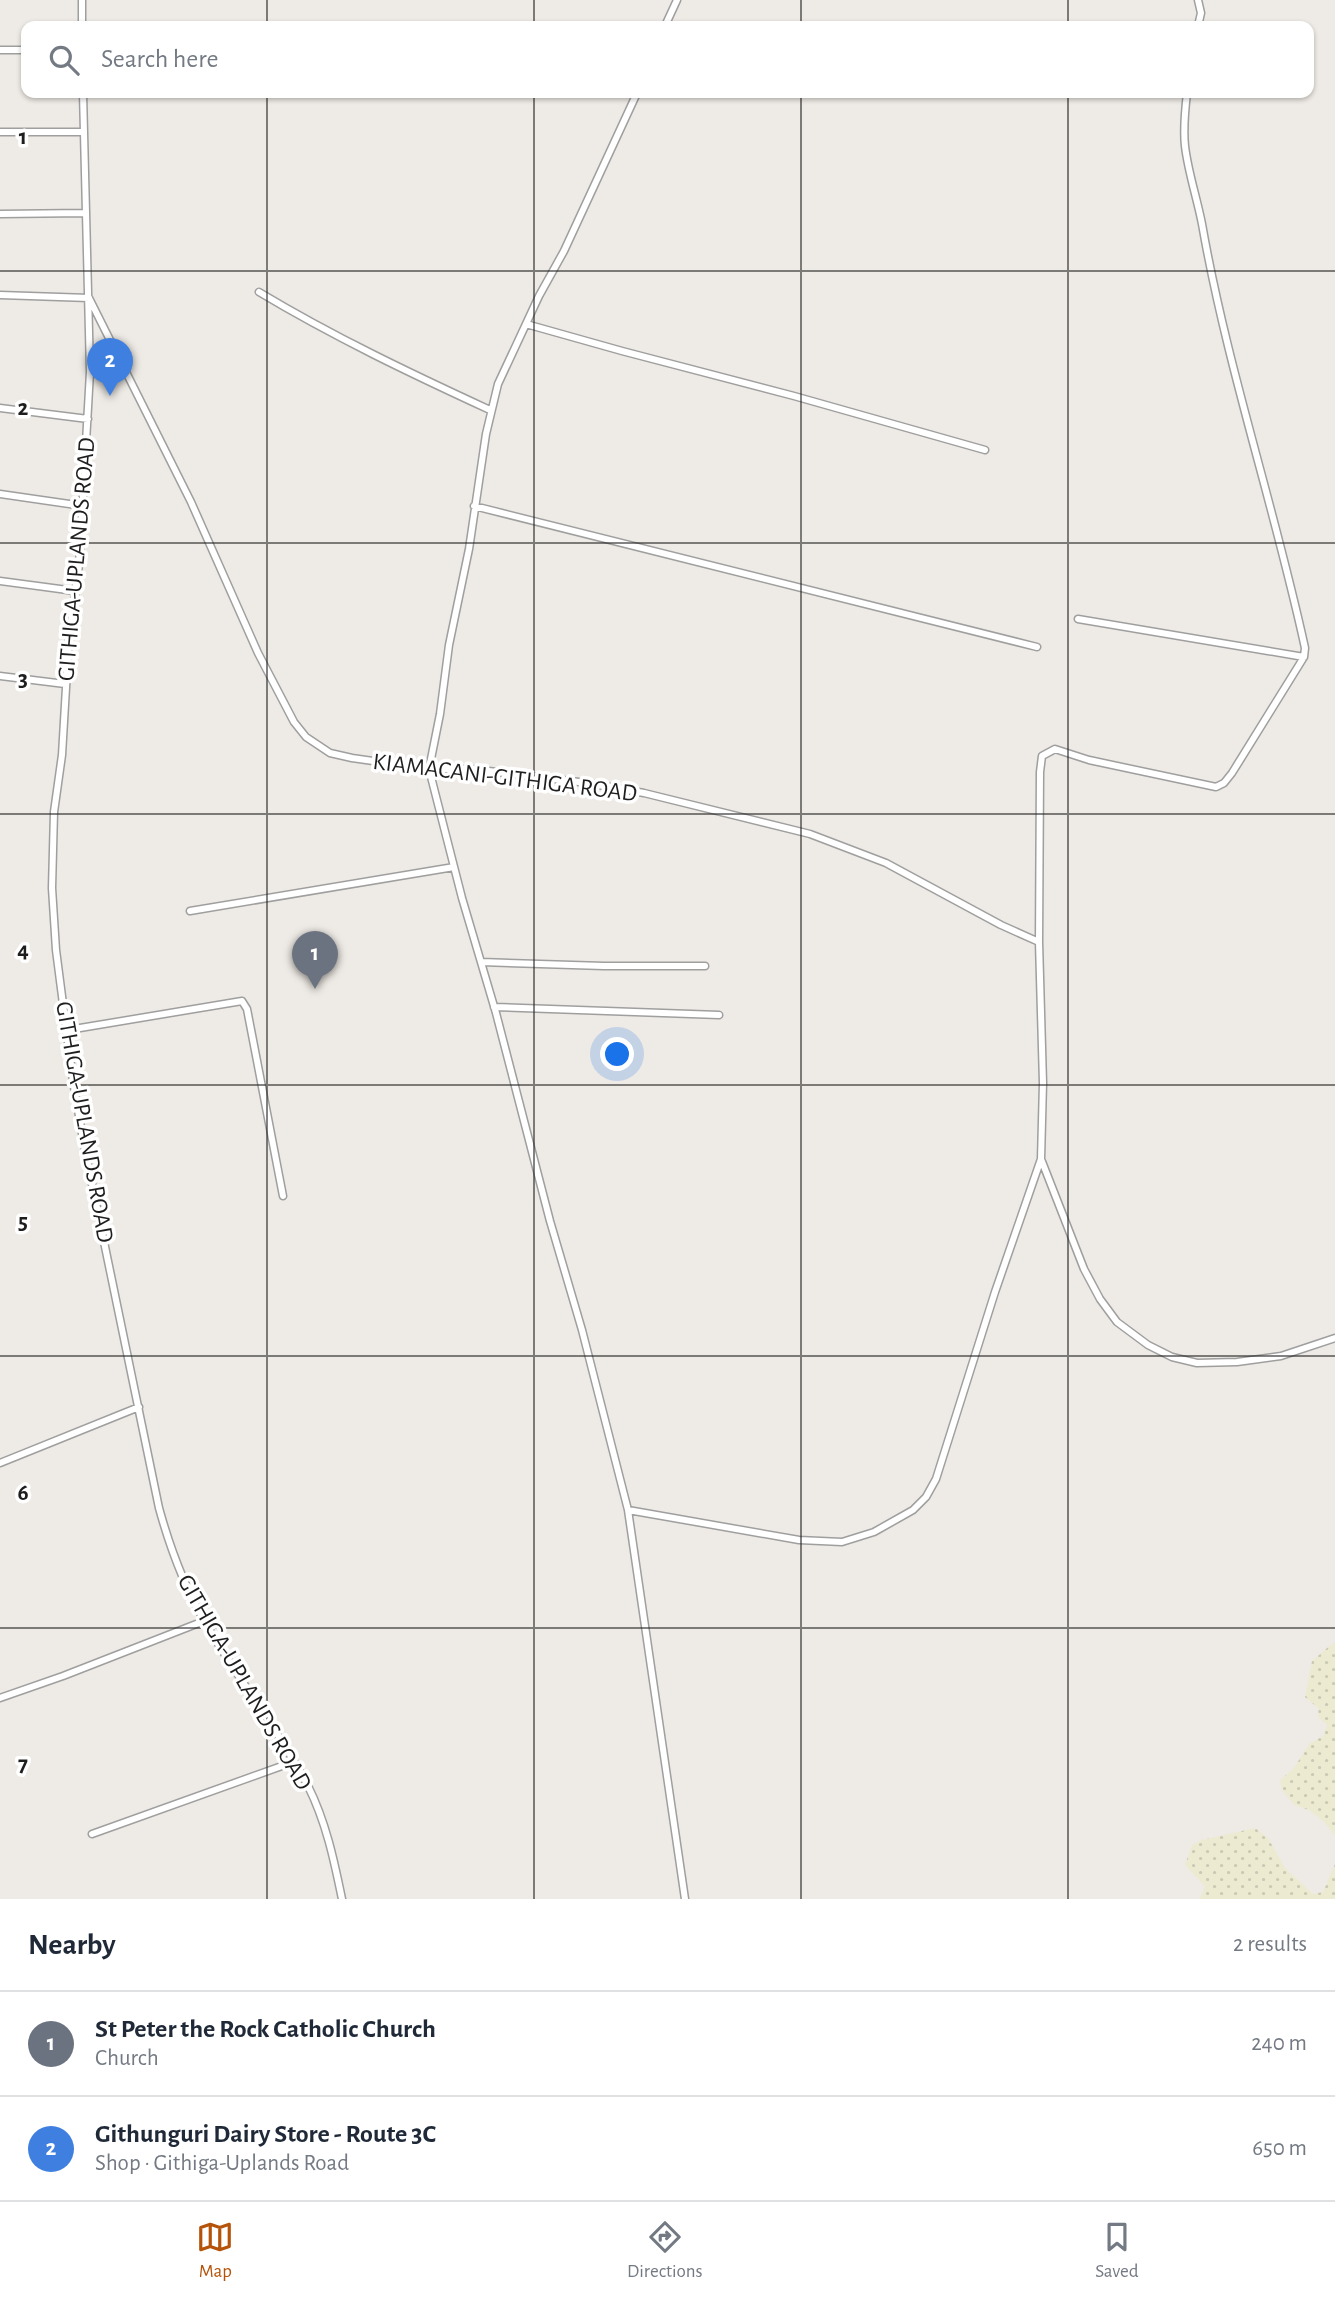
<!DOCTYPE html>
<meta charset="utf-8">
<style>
:root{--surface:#fff;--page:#f2f2f3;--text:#1f2937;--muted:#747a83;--line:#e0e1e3;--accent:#b45309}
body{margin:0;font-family:"Alegreya Sans",sans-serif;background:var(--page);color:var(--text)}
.you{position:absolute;left:618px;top:1055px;width:24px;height:24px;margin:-18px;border:5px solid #fff;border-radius:50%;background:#1a73e8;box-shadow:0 0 0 10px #1a73e833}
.badge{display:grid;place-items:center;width:46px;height:46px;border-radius:50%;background:var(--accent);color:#fff;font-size:23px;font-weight:700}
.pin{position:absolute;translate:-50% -58px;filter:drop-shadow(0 2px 4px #0008)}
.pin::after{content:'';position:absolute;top:37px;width:24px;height:21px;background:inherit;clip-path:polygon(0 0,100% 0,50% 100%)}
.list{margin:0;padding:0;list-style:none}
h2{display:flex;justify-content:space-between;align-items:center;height:91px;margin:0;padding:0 28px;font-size:30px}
h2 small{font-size:23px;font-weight:400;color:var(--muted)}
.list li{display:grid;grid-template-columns:46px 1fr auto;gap:21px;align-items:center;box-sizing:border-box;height:105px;padding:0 28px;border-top:2px solid var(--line)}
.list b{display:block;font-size:26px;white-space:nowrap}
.list p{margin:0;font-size:23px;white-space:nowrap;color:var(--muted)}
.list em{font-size:23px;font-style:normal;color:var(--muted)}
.icon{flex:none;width:38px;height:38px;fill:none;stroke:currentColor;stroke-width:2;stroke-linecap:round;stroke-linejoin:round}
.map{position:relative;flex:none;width:1335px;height:1899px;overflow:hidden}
.search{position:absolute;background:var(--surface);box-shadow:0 2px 5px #0004;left:21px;right:21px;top:21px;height:77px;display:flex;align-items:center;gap:18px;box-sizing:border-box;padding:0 24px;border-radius:14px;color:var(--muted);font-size:26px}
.sheet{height:301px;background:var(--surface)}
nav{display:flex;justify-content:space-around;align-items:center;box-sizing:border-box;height:98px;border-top:2px solid var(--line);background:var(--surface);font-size:19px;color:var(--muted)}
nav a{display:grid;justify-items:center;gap:4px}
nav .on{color:var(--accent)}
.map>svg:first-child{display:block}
.farmland{fill:url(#farmland-dots)}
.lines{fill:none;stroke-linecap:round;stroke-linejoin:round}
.minor-casing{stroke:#9f9f9f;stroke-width:9}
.minor{stroke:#fff;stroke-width:6}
.grid{fill:none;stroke:#1e1e1e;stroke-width:2;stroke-opacity:0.55}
.labels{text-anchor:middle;stroke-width:7;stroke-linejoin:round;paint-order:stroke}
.street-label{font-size:24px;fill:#1e1e1e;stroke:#fff}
.grid-label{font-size:23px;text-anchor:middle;font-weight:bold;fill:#1e1e1e;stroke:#fff;stroke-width:7;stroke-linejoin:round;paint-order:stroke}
</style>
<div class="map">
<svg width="1335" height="1899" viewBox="0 0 1335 1899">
<defs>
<pattern id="farmland-dots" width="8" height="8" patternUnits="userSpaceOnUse" patternTransform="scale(1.75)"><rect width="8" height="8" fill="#ecebd1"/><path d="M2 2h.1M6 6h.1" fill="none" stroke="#cac9b3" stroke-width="1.8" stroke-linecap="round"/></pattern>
</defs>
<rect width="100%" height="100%" fill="#eeeae5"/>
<path class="farmland" d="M1333,1643H1335V1836L1324,1822L1309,1810L1294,1805L1282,1790L1280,1780L1294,1768L1309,1744L1323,1736L1327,1725L1319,1718L1318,1708L1305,1697L1312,1661Z
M1255,1828L1268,1838L1285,1868L1313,1894L1323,1892L1335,1864V1899H1200L1205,1886L1185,1865L1192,1845L1202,1840Z"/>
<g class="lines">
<g class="minor-casing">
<path id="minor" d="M82,0V26
M1198,0L1201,13L1198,26
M665,26L677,0
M0,50H26
M83,93L90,372L79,565L69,637L62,755L54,812L52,888L56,950L73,1081L84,1145L159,1508C170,1548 184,1586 205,1622C237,1678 278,1729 308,1786C326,1822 334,1860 342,1899
M637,93L564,251L539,296L498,384L486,434L469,549L449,645L440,714L429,769L462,898L496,1013L550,1221L582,1330L628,1510L685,1899
M0,132H83
M0,214L85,213
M259,292C334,337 412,374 490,410
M0,295L89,298
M89,298L191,502L258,653L294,722L306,737L330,753L352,758L429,769H472L587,783L644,793L810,834L886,863L1001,925L1039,942L1043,1083L1041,1159L1084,1269L1100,1299L1117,1322L1148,1345L1172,1357L1197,1363L1237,1362L1281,1356L1335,1338
M526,324L622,351L794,396L985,450
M0,408L88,419
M0,494L83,506
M474,506L1037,647
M0,581L75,591
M1078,619L1304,657
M0,676L65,684
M190,911L454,867
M1039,942L1040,772L1042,756L1055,749L1089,760L1216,787L1224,783L1232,773L1304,657L1305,648C1274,505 1227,367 1202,224C1197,198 1188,172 1185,146C1183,128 1185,110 1187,93
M481,962L604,966H705
M494,1007L719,1015
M68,1030L242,1001L247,1009L283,1196
M0,1463L139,1407
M628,1510L799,1540L842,1542L874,1532L913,1510L926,1497L936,1479L995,1292L1041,1159
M0,1698L63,1676L204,1621
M92,1834L293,1762"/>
</g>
<use href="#minor" class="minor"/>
</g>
<path class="grid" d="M267,0V26M534,0V26M801,0V26M1068,0V26M267,93V1899M534,93V1899M801,93V1899M1068,93V1899M0,271H1335M0,543H1335M0,814H1335M0,1085H1335M0,1356H1335M0,1628H1335"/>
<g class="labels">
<g class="street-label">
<text transform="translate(76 559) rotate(-85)" y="8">GITHIGA-UPLANDS ROAD</text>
<text transform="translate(505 777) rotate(7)" y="8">KIAMACANI-GITHIGA ROAD</text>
<text transform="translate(85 1122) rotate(80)" y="8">GITHIGA-UPLANDS ROAD</text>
<text transform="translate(245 1682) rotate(60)" y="8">GITHIGA-UPLANDS ROAD</text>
</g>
</g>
<g class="grid-label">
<text x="23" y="144">1</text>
<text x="23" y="415">2</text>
<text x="23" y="686">3</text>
<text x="23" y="957">4</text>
<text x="23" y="1229">5</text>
<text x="23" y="1500">6</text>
<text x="23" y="1771">7</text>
</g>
</svg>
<div class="you"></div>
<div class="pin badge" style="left:315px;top:989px;background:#6b7280">1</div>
<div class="pin badge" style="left:110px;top:396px;background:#3f7fe0">2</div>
<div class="search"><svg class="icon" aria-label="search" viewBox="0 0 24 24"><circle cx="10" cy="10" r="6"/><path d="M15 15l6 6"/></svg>Search here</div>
</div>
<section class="sheet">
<h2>Nearby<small>2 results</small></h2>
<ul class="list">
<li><span class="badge" style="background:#6b7280">1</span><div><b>St Peter the Rock Catholic Church</b><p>Church</p></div><em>240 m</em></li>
<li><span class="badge" style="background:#3f7fe0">2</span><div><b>Githunguri Dairy Store - Route 3C</b><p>Shop · Githiga-Uplands Road</p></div><em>650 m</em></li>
</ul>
</section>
<nav>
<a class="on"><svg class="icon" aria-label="map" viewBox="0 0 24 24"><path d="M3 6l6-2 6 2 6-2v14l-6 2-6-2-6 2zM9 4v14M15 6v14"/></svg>Map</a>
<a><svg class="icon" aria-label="directions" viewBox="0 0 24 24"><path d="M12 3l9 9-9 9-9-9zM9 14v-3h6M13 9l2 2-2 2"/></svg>Directions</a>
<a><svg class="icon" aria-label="saved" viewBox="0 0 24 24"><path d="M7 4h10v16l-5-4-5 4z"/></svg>Saved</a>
</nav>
